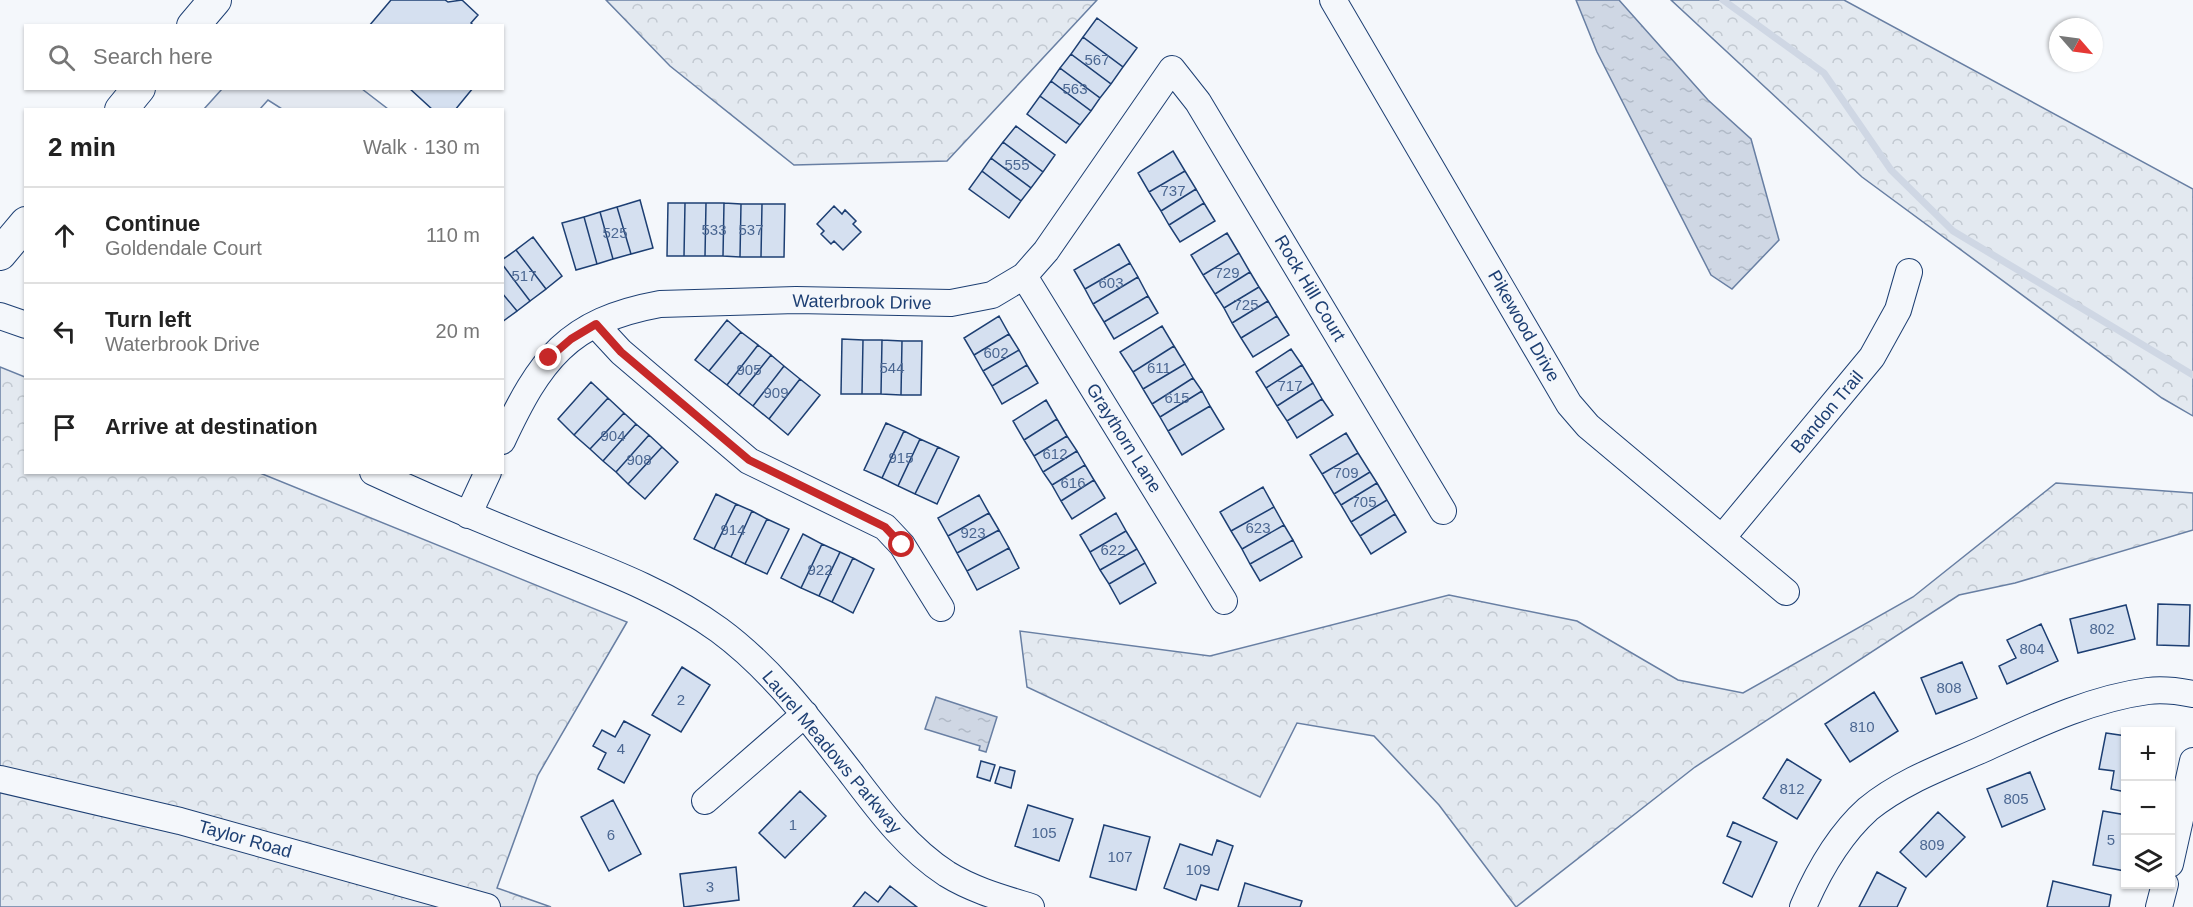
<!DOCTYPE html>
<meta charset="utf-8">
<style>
:root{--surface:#fff;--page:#f2f2f2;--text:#222;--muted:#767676;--line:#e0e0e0}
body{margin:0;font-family:Arial,sans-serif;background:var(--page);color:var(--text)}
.controls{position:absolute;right:18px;bottom:18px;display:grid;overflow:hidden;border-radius:0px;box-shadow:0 2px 4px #0004}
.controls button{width:54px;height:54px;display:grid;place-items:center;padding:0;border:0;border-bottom:2px solid var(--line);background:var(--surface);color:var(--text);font:30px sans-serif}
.compass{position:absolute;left:2049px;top:18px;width:54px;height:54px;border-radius:50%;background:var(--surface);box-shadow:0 2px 4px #0004;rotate:118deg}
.stop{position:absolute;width:18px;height:18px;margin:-14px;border:4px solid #c62828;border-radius:50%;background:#fff}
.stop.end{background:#c62828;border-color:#fff;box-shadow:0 2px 6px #0008}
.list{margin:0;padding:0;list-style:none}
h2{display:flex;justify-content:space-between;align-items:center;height:78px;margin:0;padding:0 24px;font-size:26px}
h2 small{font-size:20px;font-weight:400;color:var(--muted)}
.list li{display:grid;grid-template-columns:39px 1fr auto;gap:18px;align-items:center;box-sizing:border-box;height:96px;padding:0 24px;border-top:2px solid var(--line)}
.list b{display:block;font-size:22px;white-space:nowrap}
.list p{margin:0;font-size:20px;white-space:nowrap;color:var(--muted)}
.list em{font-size:20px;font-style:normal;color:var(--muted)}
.icon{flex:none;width:33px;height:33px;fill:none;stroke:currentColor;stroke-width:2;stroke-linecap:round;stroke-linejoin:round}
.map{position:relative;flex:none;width:2193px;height:907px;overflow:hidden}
.search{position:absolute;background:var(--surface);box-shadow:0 2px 4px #0004;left:24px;top:24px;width:480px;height:66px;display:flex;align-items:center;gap:15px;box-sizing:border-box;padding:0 21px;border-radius:0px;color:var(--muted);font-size:22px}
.panel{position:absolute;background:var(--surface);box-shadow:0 2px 4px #0004;left:24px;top:108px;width:480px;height:366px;border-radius:0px}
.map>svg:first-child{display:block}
.forest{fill:url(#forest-crowns);stroke:#687fa3;stroke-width:1.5}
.parking{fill:#e3e8f0;stroke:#687fa3;stroke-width:1.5}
.water{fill:url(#water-ripples);stroke:#687fa3;stroke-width:1.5}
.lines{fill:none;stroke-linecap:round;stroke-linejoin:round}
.stream{stroke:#cfd7e4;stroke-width:7}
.building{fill:#d5e0f0;stroke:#1d3f73;stroke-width:1.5}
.minor-casing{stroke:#1d3f73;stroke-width:28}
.major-casing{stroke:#1d3f73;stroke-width:34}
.minor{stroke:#f4f7fb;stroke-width:26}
.major{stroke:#f4f7fb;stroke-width:32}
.route{stroke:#c62828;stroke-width:8}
.labels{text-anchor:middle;stroke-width:4.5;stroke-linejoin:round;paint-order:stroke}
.number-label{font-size:15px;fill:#4b6792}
.street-label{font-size:18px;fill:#1d3f73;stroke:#f4f7fb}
</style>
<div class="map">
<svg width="2193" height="907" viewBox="0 0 2193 907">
<defs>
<pattern id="forest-crowns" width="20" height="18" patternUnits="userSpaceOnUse" patternTransform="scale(1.5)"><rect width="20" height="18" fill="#e3e9f0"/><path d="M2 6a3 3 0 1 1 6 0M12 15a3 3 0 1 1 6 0" fill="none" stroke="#c2c9d1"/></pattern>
<pattern id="water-ripples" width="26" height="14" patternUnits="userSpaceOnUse" patternTransform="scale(1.5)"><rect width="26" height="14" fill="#cfd7e4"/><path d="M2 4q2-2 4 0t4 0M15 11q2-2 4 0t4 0" fill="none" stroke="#b1bac7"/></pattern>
</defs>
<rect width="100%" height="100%" fill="#f4f7fb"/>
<path class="forest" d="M606,0H1097L947,161L794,165L670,66Z
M1671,0H1844L2193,189V416L2162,398L1862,177Z
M0,367L25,377L26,472L260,473L627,622L538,775L497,888L551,907H0Z
M2056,483L2193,493V530L2015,583L1959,595L1695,767L1516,907L1439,805L1374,736L1297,723L1260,797L1027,687L1020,631L1210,656L1449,595L1577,621L1678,680L1743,693L1913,597Z"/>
<path class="parking" d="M222,89H362L388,109H282L268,100L260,109H204Z"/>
<path class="water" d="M1576,0H1619L1708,100L1751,139L1779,240L1732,289L1711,275L1597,52Z
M936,697L997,717L986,752L979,750L980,746L925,729Z"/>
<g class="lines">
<path class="stream" d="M1723,0L1824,73L1891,170L1953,231L2193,375"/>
</g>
<path class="building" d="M391,0H445L448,2L462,0L478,15L471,23L474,26H369Z
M1097,18L1137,48L1123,67L1083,37Z
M1083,37L1123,67L1111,84L1071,54Z
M1071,54L1111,84L1100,98L1060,68Z
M1060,68L1100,98L1091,111L1051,81Z
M1051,81L1091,111L1080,125L1040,96Z
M409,88H473L455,110H433Z
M1040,96L1080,125L1066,143L1027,114Z
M1016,126L1055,155L1043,172L1003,142Z
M1003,142L1043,172L1031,188L991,158Z
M1173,151L1185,171L1149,192L1138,173Z
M991,158L1031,188L1021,201L982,171Z
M982,171L1021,201L1009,218L969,189Z
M1185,171L1196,189L1161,211L1149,192Z
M1196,189L1204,203L1169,225L1161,211Z
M640,200L653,248L631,254L617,207Z
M668,203H685L684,256H667Z
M685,203H706L705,256H684Z
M706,203H724L723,256H705Z
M724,203L741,204L740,257L723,256Z
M1204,203L1215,221L1180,242L1169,225Z
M741,204H762L761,257H740Z
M762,204H785L784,257H761Z
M834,206L842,214L845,210L856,221L853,224L861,232L843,250L834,241L831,244L821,234L824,231L817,224Z
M617,207L631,254L613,259L600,212Z
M600,212L613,259L597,264L584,217Z
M584,217L597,264L576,270L562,223Z
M1227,233L1239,253L1203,275L1191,255Z
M533,237L562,276L546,289L516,250Z
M1119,244L1130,263L1085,289L1074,270Z
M516,250L546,289L530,301L502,264V260Z
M1239,253L1250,272L1215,294L1203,275Z
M1130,263L1138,277L1093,304L1085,289Z
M502,264L530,301L517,311L502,293Z
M1250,272L1259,287L1224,308L1215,294Z
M1138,277L1148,296L1104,322L1093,304Z
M1259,287L1268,301L1232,323L1224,308Z
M502,293L517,311L502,322Z
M1148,296L1158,313L1114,339L1104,322Z
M1268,301L1277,316L1241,338L1232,323Z
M999,316L1009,334L974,355L964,338Z
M1277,316L1289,335L1253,357L1241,338Z
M727,320L741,332L709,371L695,360Z
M1162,326L1174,346L1133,372L1120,352Z
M741,332L758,345L727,385L709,371Z
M1009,334L1019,350L983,371L974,355Z
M842,339L863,340L862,394H841Z
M863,340H882L881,394H862Z
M882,340L902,341L901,395L881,394Z
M902,341H922L921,395H901Z
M758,345L771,355L739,395L727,385Z
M1174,346L1185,364L1143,389L1133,372Z
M1291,349L1302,365L1266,388L1256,372Z
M1019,350L1027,365L992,386L983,371Z
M771,355L784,366L753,406L739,395Z
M1185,364L1193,378L1152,404L1143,389Z
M1027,365L1038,383L1002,404L992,386Z
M1302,365L1313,383L1277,406L1266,388Z
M784,366L800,379L769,419L753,406Z
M1193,378L1202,391L1160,417L1152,404Z
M800,379L820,395L788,435L769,419Z
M591,382L608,398L574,435L558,419Z
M1313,383L1322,399L1287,421L1277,406Z
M1202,391L1210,406L1168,431L1160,417Z
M608,398L624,413L590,449L574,435Z
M1322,399L1333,415L1297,438L1287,421Z
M1046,400L1057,419L1024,440L1013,421Z
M1210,406L1224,429L1182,455L1168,431Z
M624,413L636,424L603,461L590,449Z
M1057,419L1067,436L1034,456L1024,440Z
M886,423L904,431L882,478L864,470Z
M636,424L649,435L616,472L603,461Z
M904,431L920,439L898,486L882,478Z
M1346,433L1358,453L1322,474L1310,455Z
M649,435L662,447L628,484L616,472Z
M1067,436L1077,451L1043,472L1034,456Z
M920,439L938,447L915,494L898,486Z
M662,447L678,462L645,499L628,484Z
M938,447L959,457L937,504L915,494Z
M1077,451L1085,465L1052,485L1043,472Z
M1358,453L1370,472L1334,494L1322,474Z
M1085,465L1094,480L1061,501L1052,485Z
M1370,472L1377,483L1341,505L1334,494Z
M1094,480L1105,498L1072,519L1061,501Z
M1377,483L1387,500L1351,522L1341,505Z
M1263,487L1274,507L1231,531L1220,512Z
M716,494L736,504L714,549L694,539Z
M979,495L989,513L948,536L938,518Z
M1387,500L1395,514L1360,536L1351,522Z
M736,504L752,511L731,557L714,549Z
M1274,507L1284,525L1242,549L1231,531Z
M752,511L767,519L745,564L731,557Z
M989,513L999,530L957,553L948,536Z
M1116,513L1126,531L1090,552L1080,535Z
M1395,514L1406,532L1371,554L1360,536Z
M767,519L789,529L767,574L745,564Z
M1284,525L1293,540L1250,564L1242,549Z
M999,530L1009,548L967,571L957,553Z
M1126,531L1137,549L1100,570L1090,552Z
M803,534L822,544L801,588L781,578Z
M1293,540L1302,557L1260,581L1250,564Z
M822,544L840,552L819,596L801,588Z
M1009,548L1019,568L977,590L967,571Z
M1137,549L1145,563L1109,584L1100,570Z
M840,552L853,558L832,602L819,596Z
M853,558L874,569L853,613L832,602Z
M1145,563L1156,583L1120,604L1109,584Z
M2158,604L2190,605L2189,646L2157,645Z
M2126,605L2135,639L2078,653L2070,619Z
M2041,624L2058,661L2007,684L1999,666L2016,658L2007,640Z
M1962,662L1977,698L1936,714L1921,678Z
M682,667L710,685L681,732L652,715Z
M1874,692L1898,731L1850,762L1825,724Z
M624,721L650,735L624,783L598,769L606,753L593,746L602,730L615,737Z
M2106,733L2126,736V792L2111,789L2114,771L2099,769Z
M1787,759L1821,780L1797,819L1763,798Z
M981,761L995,765L990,781L977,777Z
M1000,767L1015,771L1011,788L995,783Z
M2030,772L2045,809L2002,827L1987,789Z
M800,791L826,816L785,858L759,833Z
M613,800L641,854L609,871L581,817Z
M1028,805L1073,819L1059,861L1015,846Z
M2103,811L2126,815L2125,871L2093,865Z
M1938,812L1965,837L1926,877L1900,852Z
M1733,822L1777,842L1752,897L1723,883L1741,842L1727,836Z
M1104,825L1150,837L1136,890L1090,877Z
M1217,840L1233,846L1218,890L1201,885L1196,900L1164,888L1180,844L1212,855Z
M736,867L739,900L684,907L680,874Z
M1877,872L1906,888L1897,907H1859Z
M2053,881L2111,895L2109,907H2047Z
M1245,883L1302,901L1300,907H1238Z
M890,886L917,907H853L865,892L878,902Z"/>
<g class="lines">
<g class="minor-casing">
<path id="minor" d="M1333,0L1569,404L1588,426L1786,592
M1024,276L1224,601
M0,316L26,325
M596,325L621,352L749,461L885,527L902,545L941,608
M502,441C540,360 567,321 660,304L796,300L951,303L992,295L1024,276L1046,251L1172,69L1198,102L1443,511
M373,472C427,497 481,520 536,542C598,567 664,590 719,630C772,669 811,722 851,773C879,810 907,848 947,874C973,890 1002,898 1031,907
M468,515L488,472
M1722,538L1872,357L1898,310L1909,272
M0,779L180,821L487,907
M705,801L805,714
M2170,864L2193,761
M1803,907C1818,872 1839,835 1868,809C1901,782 1942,767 1981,750C2034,726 2089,699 2148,691C2163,689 2178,691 2193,694
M2159,907L2165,884"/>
</g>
<g class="major-casing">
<path id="major" d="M193,26L215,0
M121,110L139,88
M0,254L26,223"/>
</g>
<use href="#minor" class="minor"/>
<use href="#major" class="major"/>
</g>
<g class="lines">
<path class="route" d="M549,358L571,339L596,324L621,352L749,460L885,527L902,545"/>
</g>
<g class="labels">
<g class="number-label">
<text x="1097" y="65">567</text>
<text x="1075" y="94">563</text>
<text x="1017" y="170">555</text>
<text x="1173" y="196">737</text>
<text x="714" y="235">533</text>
<text x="751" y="235">537</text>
<text x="615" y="238">525</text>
<text x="1227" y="278">729</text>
<text x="524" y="281">517</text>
<text x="1111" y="288">603</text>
<text x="1246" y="310">725</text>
<text x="996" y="358">602</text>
<text x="892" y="373">544</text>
<text x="1159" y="373">611</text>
<text x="749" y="375">905</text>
<text x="1290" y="391">717</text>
<text x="776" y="398">909</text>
<text x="1177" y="403">615</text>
<text x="613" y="441">904</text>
<text x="1055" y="459">612</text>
<text x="901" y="463">915</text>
<text x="639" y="465">908</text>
<text x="1346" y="478">709</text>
<text x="1073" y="488">616</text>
<text x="1364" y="507">705</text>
<text x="1258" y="533">623</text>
<text x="733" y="535">914</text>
<text x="973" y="538">923</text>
<text x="1113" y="555">622</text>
<text x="820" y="575">922</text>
<text x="2102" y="634">802</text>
<text x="2032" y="654">804</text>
<text x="1949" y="693">808</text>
<text x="681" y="705">2</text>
<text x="1862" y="732">810</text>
<text x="621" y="754">4</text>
<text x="1792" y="794">812</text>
<text x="2016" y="804">805</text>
<text x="793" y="830">1</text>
<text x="1044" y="838">105</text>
<text x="611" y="840">6</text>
<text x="2111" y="845">5</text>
<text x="1932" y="850">809</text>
<text x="1120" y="862">107</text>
<text x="1198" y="875">109</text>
<text x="710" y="892">3</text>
</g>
<g class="street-label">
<text transform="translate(1310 288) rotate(59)" y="6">Rock Hill Court</text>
<text transform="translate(862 302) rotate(1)" y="6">Waterbrook Drive</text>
<text transform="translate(1524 326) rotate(60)" y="6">Pikewood Drive</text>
<text transform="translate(1827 412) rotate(-50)" y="6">Bandon Trail</text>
<text transform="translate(1124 438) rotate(58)" y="6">Graythorn Lane</text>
<text transform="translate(832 752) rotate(50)" y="6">Laurel Meadows Parkway</text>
<text transform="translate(245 839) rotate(16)" y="6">Taylor Road</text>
</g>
</g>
</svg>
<div class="controls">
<button>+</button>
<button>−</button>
<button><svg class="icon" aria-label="layers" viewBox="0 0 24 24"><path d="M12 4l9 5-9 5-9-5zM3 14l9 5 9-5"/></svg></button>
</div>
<svg class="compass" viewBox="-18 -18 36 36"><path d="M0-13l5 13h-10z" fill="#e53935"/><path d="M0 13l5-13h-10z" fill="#767676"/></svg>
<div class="stop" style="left:902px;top:545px"></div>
<div class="stop end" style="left:549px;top:358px"></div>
<div class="search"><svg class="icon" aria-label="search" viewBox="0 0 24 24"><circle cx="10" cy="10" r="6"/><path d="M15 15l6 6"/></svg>Search here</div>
<section class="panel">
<h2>2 min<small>Walk · 130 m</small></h2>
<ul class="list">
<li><svg class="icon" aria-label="ahead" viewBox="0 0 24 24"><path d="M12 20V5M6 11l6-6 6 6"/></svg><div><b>Continue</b><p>Goldendale Court</p></div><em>110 m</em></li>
<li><svg class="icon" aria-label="left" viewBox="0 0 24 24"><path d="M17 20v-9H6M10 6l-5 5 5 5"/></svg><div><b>Turn left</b><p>Waterbrook Drive</p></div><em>20 m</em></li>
<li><svg class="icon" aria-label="arrive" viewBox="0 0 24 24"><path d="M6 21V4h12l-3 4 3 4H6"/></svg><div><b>Arrive at destination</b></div></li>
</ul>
</section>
</div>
